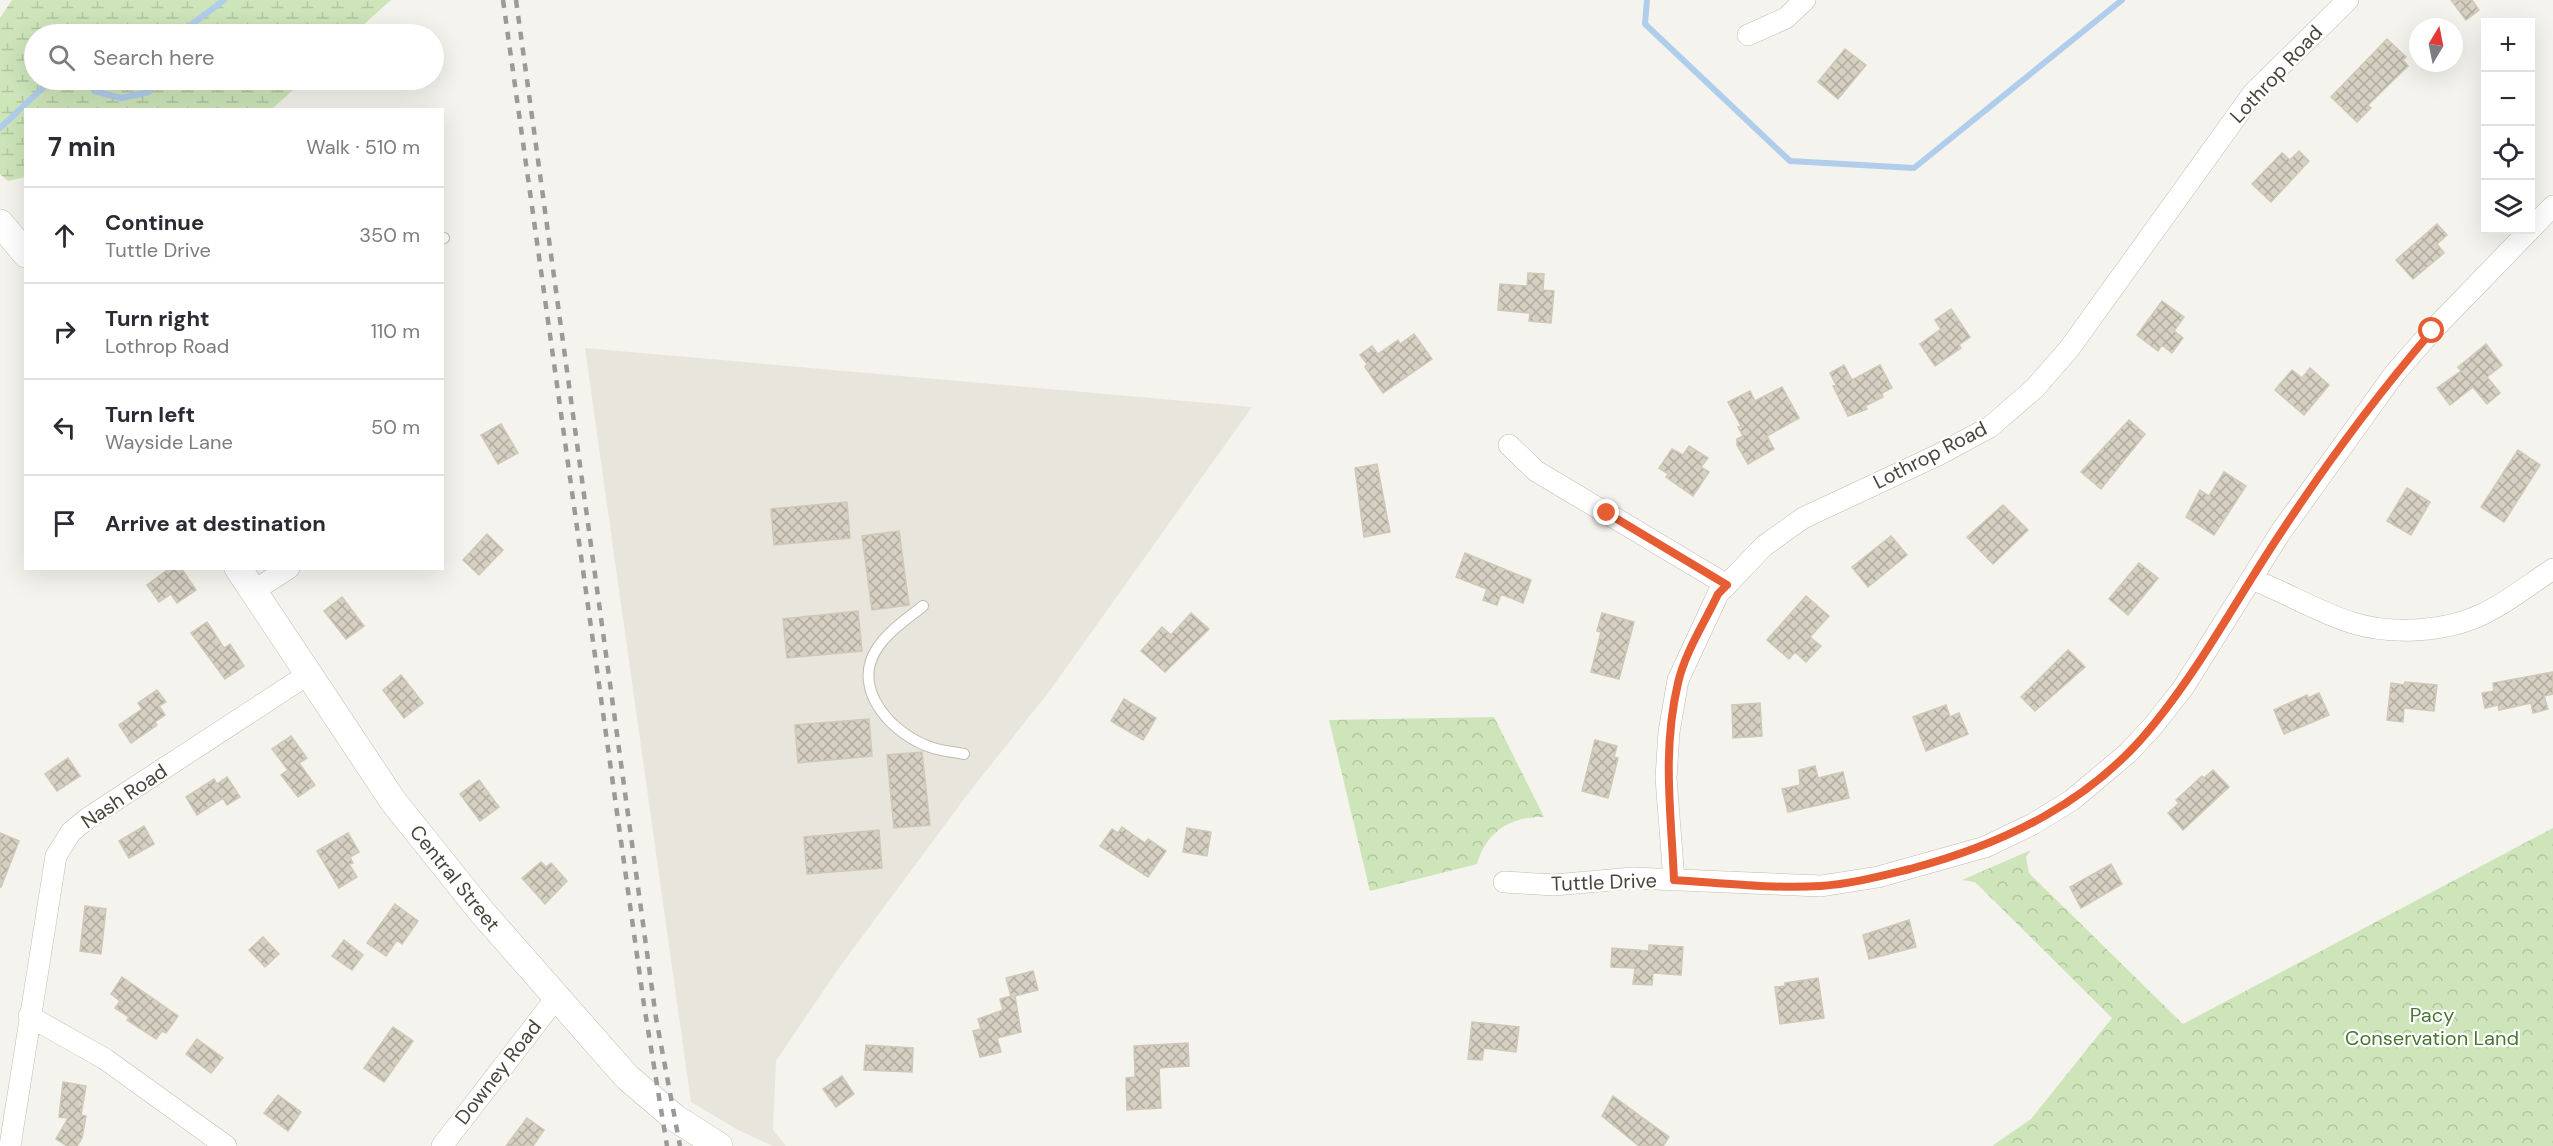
<!DOCTYPE html>
<meta charset="utf-8">
<style>
:root{--surface:#fff;--page:#f7f7f7;--text:#2b2b33;--muted:#7c7c81;--line:#e1e1e2}
body{margin:0;font-family:"DM Sans",sans-serif;background:var(--page);color:var(--text)}
.controls{position:absolute;right:18px;top:18px;display:grid;overflow:hidden;border-radius:0px;box-shadow:0 6px 24px #0002}
.controls button{width:54px;height:54px;display:grid;place-items:center;padding:0;border:0;border-bottom:2px solid var(--line);background:var(--surface);color:var(--text);font:30px sans-serif}
.compass{position:absolute;left:2409px;top:18px;width:54px;height:54px;border-radius:50%;background:var(--surface);box-shadow:0 6px 24px #0002;rotate:10deg}
.stop{position:absolute;width:18px;height:18px;margin:-14px;border:4px solid #e65c33;border-radius:50%;background:#fff}
.stop.end{background:#e65c33;border-color:#fff;box-shadow:0 2px 6px #0008}
.list{margin:0;padding:0;list-style:none}
h2{display:flex;justify-content:space-between;align-items:center;height:78px;margin:0;padding:0 24px;font-size:26px}
h2 small{font-size:20px;font-weight:400;color:var(--muted)}
.list li{display:grid;grid-template-columns:39px 1fr auto;gap:18px;align-items:center;box-sizing:border-box;height:96px;padding:0 24px;border-top:2px solid var(--line)}
.list b{display:block;font-size:22px;white-space:nowrap}
.list p{margin:0;font-size:20px;white-space:nowrap;color:var(--muted)}
.list em{font-size:20px;font-style:normal;color:var(--muted)}
.icon{flex:none;width:33px;height:33px;fill:none;stroke:currentColor;stroke-width:2;stroke-linecap:round;stroke-linejoin:round}
.map{position:relative;flex:none;width:2553px;height:1146px;overflow:hidden}
.search{position:absolute;background:var(--surface);box-shadow:0 6px 24px #0002;left:24px;top:24px;width:420px;height:66px;display:flex;align-items:center;gap:15px;box-sizing:border-box;padding:0 21px;border-radius:33px;color:var(--muted);font-size:22px}
.panel{position:absolute;background:var(--surface);box-shadow:0 6px 24px #0002;left:24px;top:108px;width:420px;height:462px;border-radius:0px}
.map>svg:first-child{display:block}
.residential{fill:#e8e5dc}
.wetland{fill:url(#wetland-marsh)}
.park{fill:url(#park-crowns)}
.lines{fill:none;stroke-linecap:round;stroke-linejoin:round}
.stream{stroke:#b0ceeb;stroke-width:6}
.building{fill:url(#building-cross-hatch);stroke:#d0c8b7;stroke-width:1.5}
.service-casing{stroke:#c0bcb0;stroke-width:12}
.minor-casing{stroke:#c0bcb0;stroke-width:22}
.tertiary-casing{stroke:#c0bcb0;stroke-width:28}
.service{stroke:#fff;stroke-width:10}
.minor{stroke:#fff;stroke-width:21}
.tertiary{stroke:#fff;stroke-width:27}
.rail{stroke:#9a9a9a;stroke-width:4.5;stroke-dasharray:8 8;stroke-linecap:butt}
.route{stroke:#e65c33;stroke-width:8}
.labels{text-anchor:middle;stroke-width:4.5;stroke-linejoin:round;paint-order:stroke}
.street-label{font-size:20px;fill:#49453b;stroke:#fff}
.park-label{font-size:20px;fill:#477632;stroke:#fff}
</style>
<div class="map">
<svg width="2553" height="1146" viewBox="0 0 2553 1146">
<defs>
<pattern id="wetland-marsh" width="20" height="14" patternUnits="userSpaceOnUse" patternTransform="scale(1.5)"><rect width="20" height="14" fill="#cee5ba"/><path d="M1 5h8M5 5V1M11 12h8M15 12V8" fill="none" stroke="#b2c6a1"/></pattern>
<pattern id="park-crowns" width="20" height="18" patternUnits="userSpaceOnUse" patternTransform="scale(1.5)"><rect width="20" height="18" fill="#cee5ba"/><path d="M2 6a3 3 0 1 1 6 0M12 15a3 3 0 1 1 6 0" fill="none" stroke="#b2c6a1"/></pattern>
<pattern id="building-cross-hatch" width="8" height="8" patternUnits="userSpaceOnUse" patternTransform="scale(1.5)"><rect width="8" height="8" fill="#d6d0c3"/><path d="M0 0l8 8M0 8l8-8" fill="none" stroke="#b0aba0"/></pattern>
</defs>
<rect width="100%" height="100%" fill="#f5f3ed"/>
<path class="residential" d="M585,348L1252,407L1051,689L967,795L836,972L776,1061L773,1130L786,1146H773L740,1131L691,1102Z"/>
<path class="wetland" d="M12,0H391L353,34H34V80H304L272,109L26,110L25,177L8,181L0,174V18Z"/>
<path class="park" d="M1494,717L1544,817C1511,816 1486,832 1477,864L1370,891L1329,720Z
M2553,828V1146H1992L2031,1119L2112,1018L1975,882L1962,880L2031,850L2026,857L2029,873L2183,1024Z"/>
<g class="lines">
<path class="stream" d="M1647,0L1645,24L1790,161L1914,168L2122,0
M179,34L224,0
M93,80L94,91L121,98L149,92L153,80
M0,128L51,80"/>
</g>
<path class="building" d="M2451,0H2472L2479,10L2466,20Z
M2387,39L2406,57L2403,60L2408,66L2368,105L2371,108L2357,122L2331,97Z
M1845,49L1866,65L1838,99L1818,82Z
M2299,151L2309,161L2271,202L2252,184L2282,153L2290,160Z
M2437,224L2447,235L2437,244L2444,253L2413,279L2396,260Z
M1528,273L1544,274L1543,290L1554,291L1551,323L1529,321L1530,313L1498,310L1500,284L1527,286Z
M2162,301L2184,317L2174,331L2183,338L2172,353L2162,345L2158,351L2137,335Z
M1951,309L1970,337L1959,345L1961,348L1935,366L1920,344L1941,329L1935,320Z
M1414,334L1432,359L1383,393L1365,367L1367,364L1360,355L1372,346L1378,354L1398,340L1400,344Z
M2486,344L2502,365L2487,377L2500,393L2487,404L2473,387L2450,405L2437,388L2461,371L2458,367Z
M1844,365L1852,380L1880,365L1892,388L1882,393L1883,397L1865,406L1867,409L1848,416L1833,386L1836,385L1830,373Z
M2310,368L2329,385L2304,415L2275,390L2292,370L2302,378Z
M1782,387L1799,418L1767,436L1774,449L1748,464L1737,445V439L1743,436L1738,427L1741,426L1728,402L1750,391L1755,401Z
M2129,420L2145,434L2101,489L2081,472Z
M501,424L518,453L498,464L481,435Z
M1689,446L1708,458L1701,467L1709,472L1693,496L1666,477L1668,474L1659,468L1672,449L1683,455Z
M2518,450L2540,465L2504,522L2481,507Z
M1377,464L1390,532L1364,537L1355,468Z
M2224,472L2246,486L2214,535L2186,517L2200,490L2209,496Z
M2407,488L2430,502L2411,535L2387,521Z
M847,502L850,538L774,545L771,509Z
M2003,505L2028,530L1993,564L1967,537Z
M899,531L909,605L872,610L862,536Z
M487,534L503,550L479,575L463,560Z
M1891,536L1907,555L1868,587L1852,567Z
M1465,553L1531,580L1523,603L1501,594L1497,605L1483,600L1487,589L1456,577Z
M2139,563L2158,578L2128,615L2109,599Z
M170,568H181L196,590L177,603L171,594L159,602L147,585Z
M1806,596L1829,616L1810,637L1821,646L1806,662L1795,652L1789,659L1767,640Z
M342,597L364,626L346,639L324,611Z
M858,611L862,651L787,658L783,619Z
M1191,613L1209,629L1165,672L1141,651L1162,627L1171,635Z
M1602,613L1634,622L1619,679L1591,672L1601,632L1597,631Z
M207,622L224,648L230,644L244,666L225,679L191,633Z
M2068,650L2085,667L2035,711L2021,697Z
M2553,672V694L2544,696L2548,709L2533,713L2531,703L2499,710L2498,705L2485,708L2482,693L2494,691L2493,683Z
M401,675L423,703L404,718L383,690Z
M2405,682L2437,685L2434,711L2404,708L2403,722L2387,720L2391,683L2404,685Z
M157,690L166,702L159,706L165,715L155,722L157,725L131,743L119,725L142,709L138,703Z
M2319,693L2329,715L2284,734L2274,710L2307,695L2308,698Z
M1124,699L1156,718L1143,740L1111,721Z
M1760,703L1762,736L1733,738L1732,705Z
M1946,705L1950,717L1959,713L1968,734L1926,751L1913,717Z
M869,719L872,756L798,763L795,725Z
M291,736L307,758L299,763L315,785L298,797L281,775L288,770L272,749Z
M1595,740L1617,746L1614,757L1618,758L1608,798L1582,791Z
M922,752L930,825L894,828L887,755Z
M68,758L80,776L57,791L45,774Z
M1815,766L1818,778L1843,772L1849,798L1788,812L1782,789L1800,785L1799,770Z
M2213,770L2229,787L2183,830L2168,813L2179,803L2176,800L2202,776L2204,778Z
M227,777L240,797L227,805L223,798L197,815L186,797L214,779L217,784Z
M479,780L499,807L480,821L460,794Z
M144,826L154,844L129,858L119,841Z
M1122,827L1145,843L1148,839L1166,851L1148,877L1100,846L1112,829L1118,833Z
M1187,828L1211,832L1207,856L1183,852Z
M879,830L882,868L807,874L804,837Z
M0,833L19,841L1,887H0Z
M348,833L359,852L350,857L353,863L349,864L357,877L339,888L317,851Z
M541,862L546,867L551,863L567,881L545,904L522,878Z
M2111,864L2122,884L2081,908L2070,887Z
M395,904L418,921L402,944L397,940L386,956L367,943Z
M85,906L106,909L101,954L80,951Z
M1909,920L1916,947L1869,959L1863,935Z
M263,937L279,954L265,967L249,950Z
M344,940L363,955L352,970L332,956Z
M1649,945L1683,947L1681,975L1653,973L1652,985L1633,984L1635,968L1611,967L1612,948L1649,951Z
M1033,971L1038,990L1015,996L1021,1032L997,1038L1001,1052L980,1057L973,1031L981,1029L978,1019L1003,1010L1000,999L1011,996L1006,978Z
M122,977L178,1016L166,1033L162,1031L156,1039L127,1020L129,1017L115,1008L120,1001L111,994Z
M1818,978L1824,1018L1780,1024L1775,987L1785,986V983Z
M1472,1022L1519,1027L1516,1052L1484,1048L1482,1060L1468,1059Z
M393,1027L413,1041L384,1082L364,1068Z
M197,1039L223,1058L211,1073L186,1054Z
M1188,1043L1189,1066L1159,1068L1161,1108L1127,1110L1126,1078L1135,1077L1134,1046Z
M866,1045L913,1048L912,1072L864,1070Z
M842,1076L854,1094L836,1107L823,1089Z
M63,1082L86,1086L81,1115L86,1116L82,1138L77,1146H67L56,1139L68,1118L59,1117Z
M278,1095L301,1112L288,1131L264,1113Z
M1613,1096L1669,1137L1663,1146H1639L1602,1116Z
M527,1118L544,1130L533,1146H506Z"/>
<g class="lines">
<g class="service-casing">
<path id="service" d="M442,239L444,238
M923,606C907,619 887,632 876,650C851,691 894,736 933,748C943,751 954,752 964,754"/>
</g>
<g class="minor-casing">
<path id="minor" d="M1748,35L1786,18L1805,0
M1509,445L1536,471L1727,585
M2251,579C2286,592 2317,612 2353,623C2392,635 2446,632 2483,614C2508,602 2530,584 2553,569
M252,592L289,568
M1674,880L1666,778L1669,732L1678,680L1718,594L1764,546L1803,518L1938,455L1990,427L2034,389L2069,349L2254,92L2348,0
M1504,882L1554,885L1633,878L1821,886L1878,877L1985,847L2033,824L2072,800L2128,753L2153,726L2183,688L2280,533L2395,373L2432,331L2553,206
M29,1016L105,1059L226,1146
M10,1146L56,856L71,832L88,818L307,675
M442,1146L556,998"/>
</g>
<g class="tertiary-casing">
<path id="tertiary" d="M0,223L26,254
M238,568L393,801L481,911L627,1077L675,1118L719,1146"/>
</g>
<use href="#service" class="service"/>
<use href="#minor" class="minor"/>
<use href="#tertiary" class="tertiary"/>
<path class="rail" d="M503,0L644,1005L667,1146
M516,0L656,1018L680,1146"/>
</g>
<g class="lines">
<path class="route" d="M1607,513L1727,585L1718,594C1705,622 1685,652 1678,683C1662,751 1671,811 1674,880C1722,883 1772,889 1821,886C1851,884 1881,876 1910,869C2004,844 2092,802 2154,724C2202,665 2238,597 2280,534C2326,464 2377,395 2432,331"/>
</g>
<g class="labels">
<g class="street-label">
<text transform="translate(2276 74) rotate(-47)" y="7">Lothrop Road</text>
<text transform="translate(1930 455) rotate(-27)" y="7">Lothrop Road</text>
<text transform="translate(124 796) rotate(-34)" y="7">Nash Road</text>
<text transform="translate(455 878) rotate(51)" y="7">Central Street</text>
<text transform="translate(1604 882) rotate(-2)" y="7">Tuttle Drive</text>
<text transform="translate(498 1072) rotate(-52)" y="7">Downey Road</text>
</g>
<g class="park-label">
<text x="2432" y="1022">Pacy<tspan x="2432" dy="23">Conservation Land</tspan></text>
</g>
</g>
</svg>
<div class="controls">
<button>+</button>
<button>−</button>
<button><svg class="icon" aria-label="locate" viewBox="0 0 24 24"><circle cx="12" cy="12" r="6"/><path d="M12 2v4M12 18v4M2 12h4M18 12h4"/></svg></button>
<button><svg class="icon" aria-label="layers" viewBox="0 0 24 24"><path d="M12 4l9 5-9 5-9-5zM3 14l9 5 9-5"/></svg></button>
</div>
<svg class="compass" viewBox="-18 -18 36 36"><path d="M0-13l5 13h-10z" fill="#e53935"/><path d="M0 13l5-13h-10z" fill="#7c7c81"/></svg>
<div class="stop" style="left:2432px;top:331px"></div>
<div class="stop end" style="left:1607px;top:513px"></div>
<div class="search"><svg class="icon" aria-label="search" viewBox="0 0 24 24"><circle cx="10" cy="10" r="6"/><path d="M15 15l6 6"/></svg>Search here</div>
<section class="panel">
<h2>7 min<small>Walk · 510 m</small></h2>
<ul class="list">
<li><svg class="icon" aria-label="ahead" viewBox="0 0 24 24"><path d="M12 20V5M6 11l6-6 6 6"/></svg><div><b>Continue</b><p>Tuttle Drive</p></div><em>350 m</em></li>
<li><svg class="icon" aria-label="right" viewBox="0 0 24 24"><path d="M7 20v-9h11M14 6l5 5-5 5"/></svg><div><b>Turn right</b><p>Lothrop Road</p></div><em>110 m</em></li>
<li><svg class="icon" aria-label="left" viewBox="0 0 24 24"><path d="M17 20v-9H6M10 6l-5 5 5 5"/></svg><div><b>Turn left</b><p>Wayside Lane</p></div><em>50 m</em></li>
<li><svg class="icon" aria-label="arrive" viewBox="0 0 24 24"><path d="M6 21V4h12l-3 4 3 4H6"/></svg><div><b>Arrive at destination</b></div></li>
</ul>
</section>
</div>
